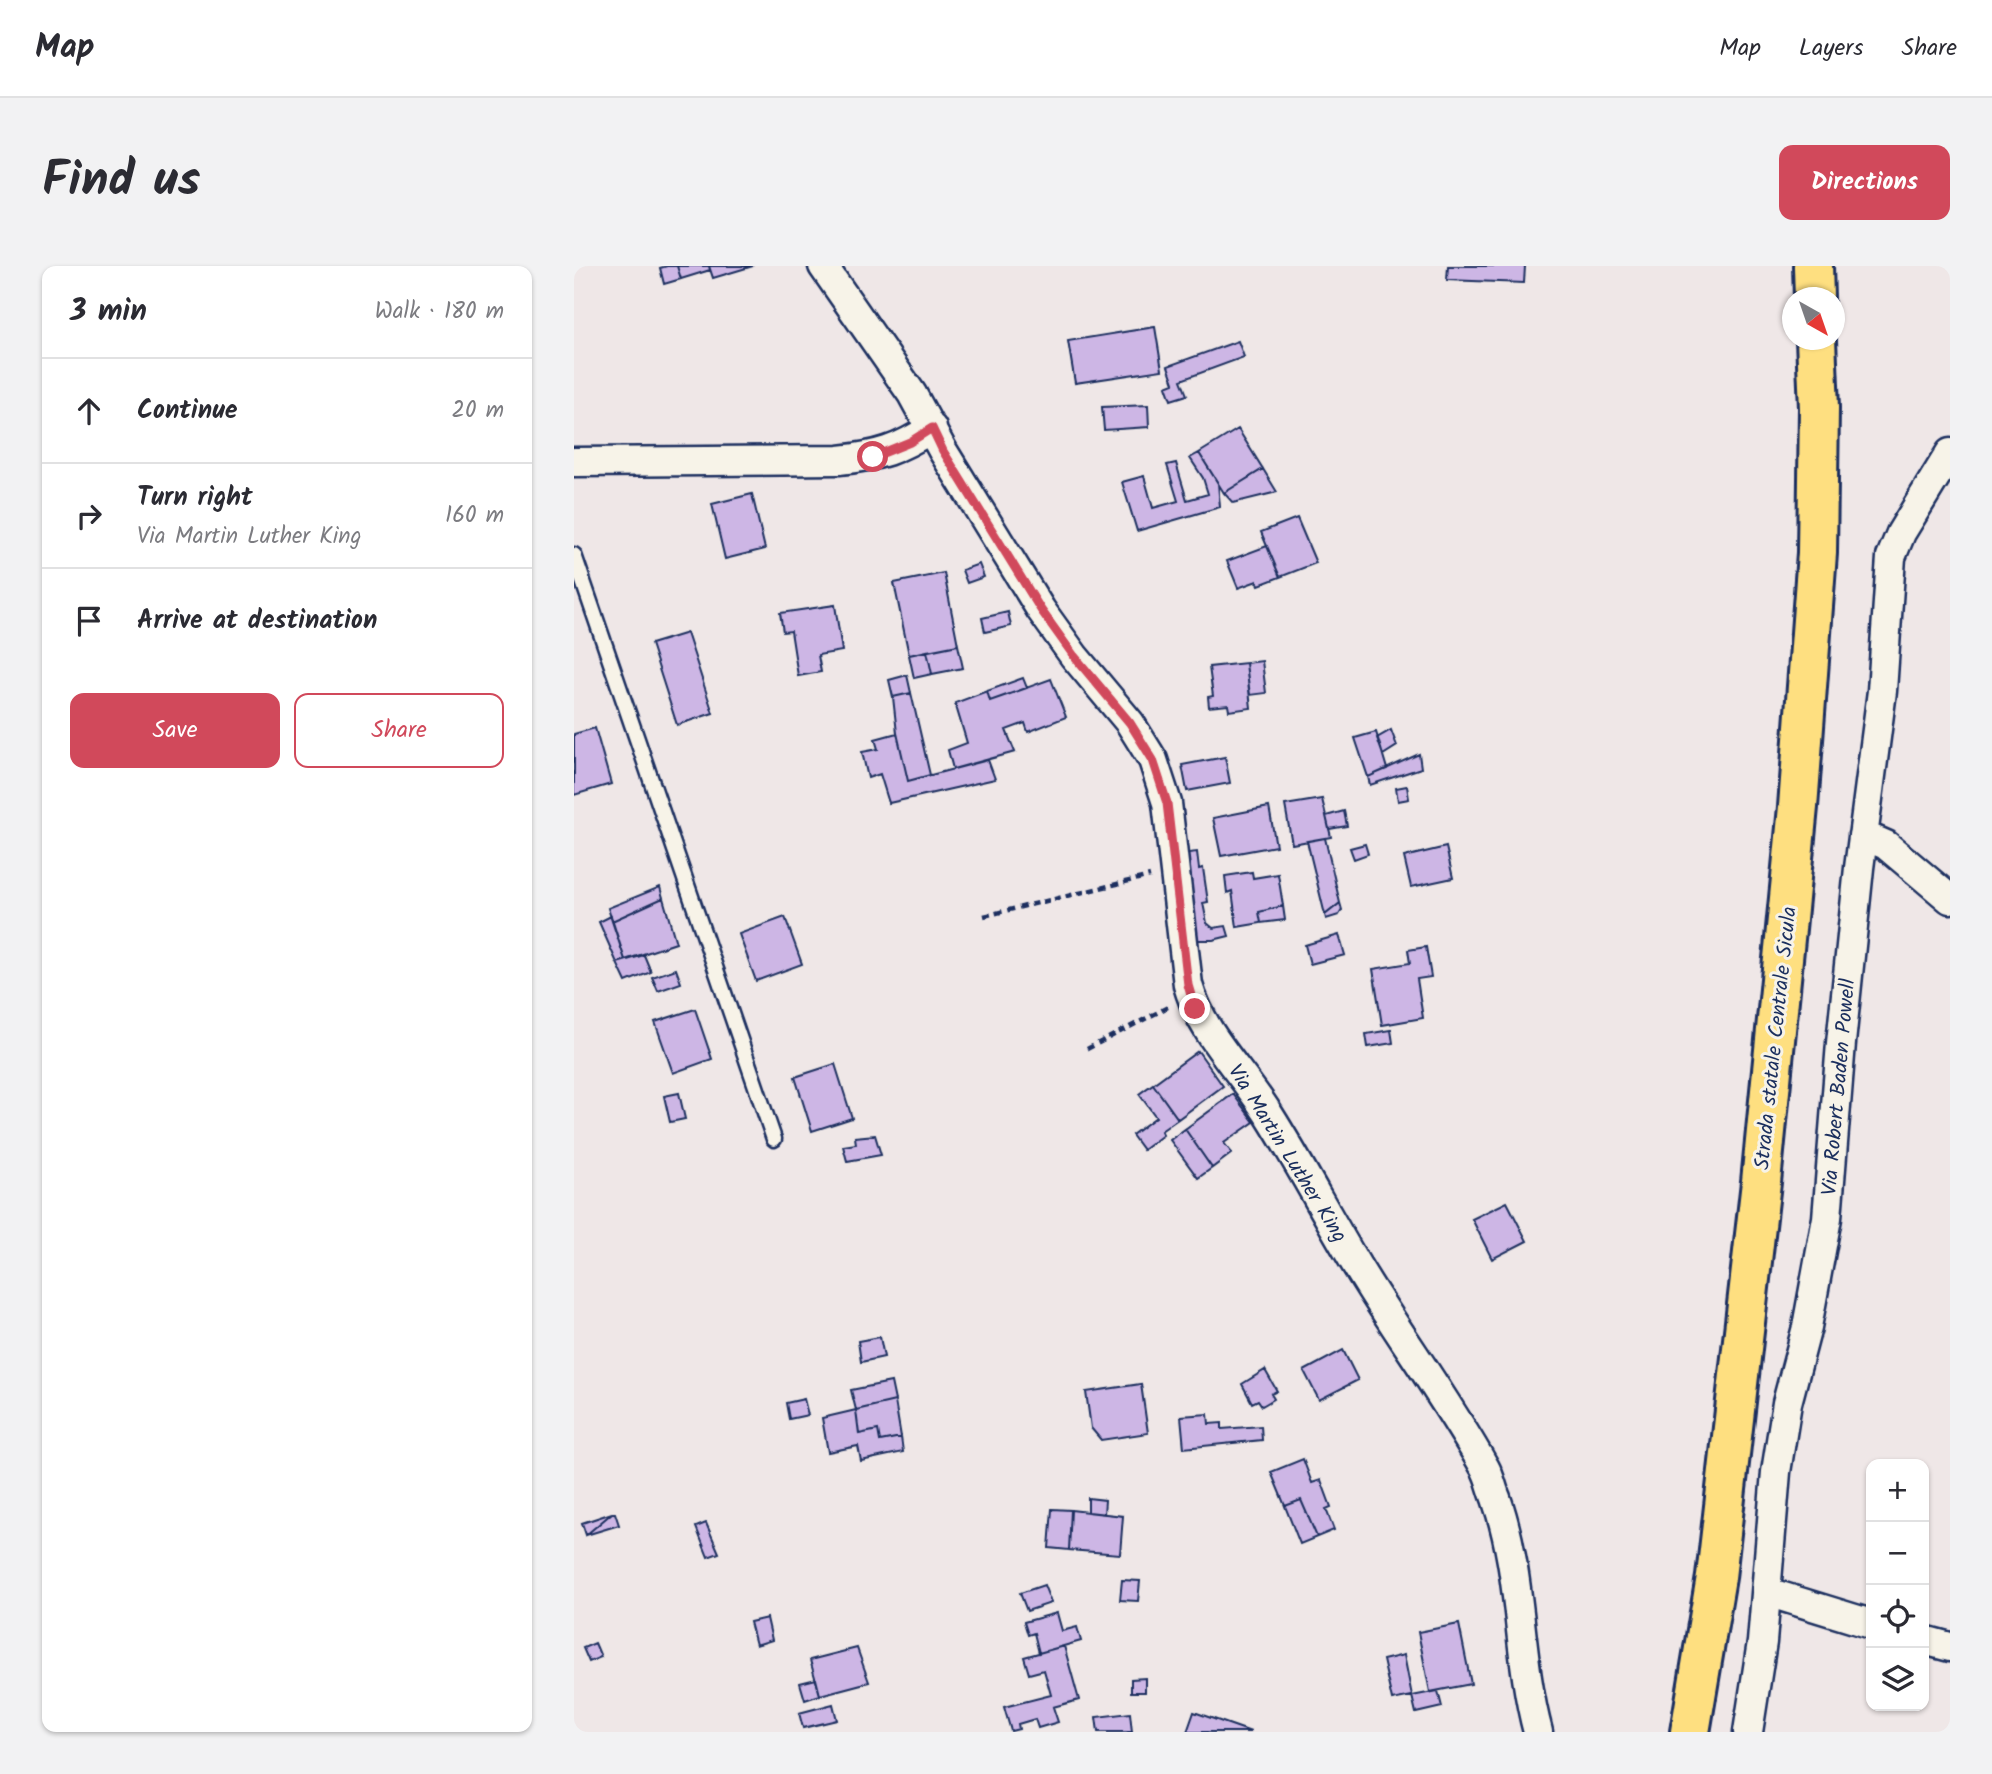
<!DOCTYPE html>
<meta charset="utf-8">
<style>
:root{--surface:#fff;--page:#f2f2f3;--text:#2b2b33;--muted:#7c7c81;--line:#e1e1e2;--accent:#d1495b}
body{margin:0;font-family:Kalam,sans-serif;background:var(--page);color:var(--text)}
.controls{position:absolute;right:21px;bottom:21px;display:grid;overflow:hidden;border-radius:14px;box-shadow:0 2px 5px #0004}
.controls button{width:63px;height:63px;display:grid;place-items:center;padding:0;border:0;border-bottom:2px solid var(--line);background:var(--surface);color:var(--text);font:35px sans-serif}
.compass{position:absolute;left:1208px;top:21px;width:63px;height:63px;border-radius:50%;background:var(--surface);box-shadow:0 2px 5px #0004;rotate:140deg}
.stop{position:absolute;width:21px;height:21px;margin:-16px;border:5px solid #d1495b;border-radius:50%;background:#fff}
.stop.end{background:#d1495b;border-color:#fff;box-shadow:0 2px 7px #0008}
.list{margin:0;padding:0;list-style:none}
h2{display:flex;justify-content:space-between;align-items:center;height:91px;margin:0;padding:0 28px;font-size:30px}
h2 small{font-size:23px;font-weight:400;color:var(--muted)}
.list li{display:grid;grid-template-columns:46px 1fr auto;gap:21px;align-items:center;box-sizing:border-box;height:105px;padding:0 28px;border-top:2px solid var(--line)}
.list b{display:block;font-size:26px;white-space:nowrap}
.list p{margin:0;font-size:23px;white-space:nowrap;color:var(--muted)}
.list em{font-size:23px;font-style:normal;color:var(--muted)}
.actions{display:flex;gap:14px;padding:21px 28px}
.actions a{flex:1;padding:16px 0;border:2px solid var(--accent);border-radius:14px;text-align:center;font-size:24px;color:var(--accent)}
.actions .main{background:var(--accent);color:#fff}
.icon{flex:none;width:38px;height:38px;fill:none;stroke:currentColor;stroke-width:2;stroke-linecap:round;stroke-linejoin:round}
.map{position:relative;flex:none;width:1376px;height:1466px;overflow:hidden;border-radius:14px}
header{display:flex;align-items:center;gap:42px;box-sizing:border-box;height:98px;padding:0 35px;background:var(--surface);border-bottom:2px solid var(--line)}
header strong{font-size:33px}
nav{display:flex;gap:38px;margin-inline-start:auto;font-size:24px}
.intro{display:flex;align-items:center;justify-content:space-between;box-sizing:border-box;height:168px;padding:0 42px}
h1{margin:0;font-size:49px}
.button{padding:18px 32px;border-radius:14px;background:var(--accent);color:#fff;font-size:24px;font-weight:700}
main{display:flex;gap:42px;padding:0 42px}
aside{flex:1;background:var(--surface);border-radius:14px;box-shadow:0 2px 5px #0004}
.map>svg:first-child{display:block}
.building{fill:#cdb6e5;stroke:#1b2f5e;stroke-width:2}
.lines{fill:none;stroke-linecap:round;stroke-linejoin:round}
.lane-casing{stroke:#1b2f5e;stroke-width:19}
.street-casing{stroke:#1b2f5e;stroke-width:33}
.primary-casing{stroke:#1b2f5e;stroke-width:44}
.path{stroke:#1b2f5e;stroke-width:4.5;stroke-dasharray:7 5;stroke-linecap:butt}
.lane{stroke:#f7f3e8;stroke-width:14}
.street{stroke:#f7f3e8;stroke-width:28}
.primary{stroke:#fedf80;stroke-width:38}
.route{stroke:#d1495b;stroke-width:9}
.labels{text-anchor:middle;stroke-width:6;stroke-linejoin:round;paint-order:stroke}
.street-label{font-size:21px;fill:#1b2f5e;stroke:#f7f3e8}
</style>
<header>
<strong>Map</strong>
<nav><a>Map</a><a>Layers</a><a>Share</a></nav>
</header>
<div class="intro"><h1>Find us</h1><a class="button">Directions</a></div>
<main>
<aside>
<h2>3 min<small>Walk · 180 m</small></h2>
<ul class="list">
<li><svg class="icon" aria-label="ahead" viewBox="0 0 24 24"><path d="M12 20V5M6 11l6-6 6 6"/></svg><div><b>Continue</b></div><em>20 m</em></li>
<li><svg class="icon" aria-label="right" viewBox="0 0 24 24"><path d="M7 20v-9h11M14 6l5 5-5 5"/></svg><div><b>Turn right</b><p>Via Martin Luther King</p></div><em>160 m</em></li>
<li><svg class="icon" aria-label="arrive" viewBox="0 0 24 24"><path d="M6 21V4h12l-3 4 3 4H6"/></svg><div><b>Arrive at destination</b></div></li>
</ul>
<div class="actions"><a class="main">Save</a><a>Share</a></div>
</aside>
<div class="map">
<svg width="1376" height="1466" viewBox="0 0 1376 1466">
<rect width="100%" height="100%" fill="#efe7e7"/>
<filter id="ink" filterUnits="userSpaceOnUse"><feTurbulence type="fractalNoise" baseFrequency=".0143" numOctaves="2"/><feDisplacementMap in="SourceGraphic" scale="14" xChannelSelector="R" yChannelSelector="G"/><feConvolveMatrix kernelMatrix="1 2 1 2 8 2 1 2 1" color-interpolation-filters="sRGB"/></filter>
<g filter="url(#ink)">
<path class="building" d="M93,0H103L107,13L90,18L86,2Z
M103,0H135L136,4L107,13Z
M135,0H179L139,12Z
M874,0H951L950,17L873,14Z
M581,61L588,104L501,117L494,75Z
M664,75L670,91L607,114L613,129L597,134L592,120L600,117L594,100Z
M574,139L575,161L530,164L528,141Z
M664,163L689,203L650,227L625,187Z
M625,187L644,217L646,241L563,265L548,216L570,210L579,242L604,235L593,199L602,197L613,234L634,228L629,212L616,192Z
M689,203L703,226L659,237L650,227Z
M178,228L191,283L151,293L138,238Z
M723,252L742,297L706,311L687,266Z
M693,280L706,311L685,319L683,315L664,322L653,295Z
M405,298L410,311L393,317L388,304Z
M370,307L384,379L335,389L320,317Z
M261,339L268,385L244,389L247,406L224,410L217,365L209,366L206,347Z
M434,346L437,360L411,366L408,352Z
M113,367L139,447L103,459L77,378Z
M384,379L389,402L358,408L353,385Z
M353,385L358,408L340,412L335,389Z
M688,395L692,427L676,429L672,397Z
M672,397L677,442L655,445L654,439L635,441L634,431L639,430L635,401Z
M333,409L337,427L319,431L315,414Z
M449,412L453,422L416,435L413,425Z
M477,413L492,451L454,466L451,457L432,464L441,486L379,503L374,484L393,477L381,437L413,425L416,435Z
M337,427L356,509L334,515L323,467L319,431Z
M21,462L37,518L0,529V468Z
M817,464L823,480L809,489L803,472Z
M802,466L813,503L794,511L781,472Z
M323,467L334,515L414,494L421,513L315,537L306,508L294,512L288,486L304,483L301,473Z
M845,488L847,502L796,519L794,511Z
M651,491L656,517L613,525L608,499Z
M833,520L835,533L824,535L822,522Z
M748,533L757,571L718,578L711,539Z
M695,541L702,580L647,590L639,552Z
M770,545L773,560L755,563L752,550Z
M751,572L766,637L751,649L733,575Z
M791,578L794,588L780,593L776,582Z
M872,581L879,612L837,621L830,591Z
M623,586L625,603L629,602L634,636L629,637L633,657L639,662L652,660L655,670L639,674H622L605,588Z
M678,606L679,612L704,608L709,640L685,646L687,657L663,661L658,625L653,627L651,610Z
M86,621L89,632L38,655L34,642Z
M89,632L102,677L51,694L38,655Z
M766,637L768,644L765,649L752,653L751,649Z
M709,640L711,654L687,657L685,646Z
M37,650L51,694L43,697L25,656Z
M211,651L228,698L182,715L165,668Z
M765,669L771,689L736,698L731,679Z
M852,681L857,711L843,713L849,752L808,759L799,703L836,697L834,684Z
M70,689L77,706L52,716L43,697Z
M102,703L107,717L84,725L78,711Z
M121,743L138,793L99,807L81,756Z
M817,764L819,777L794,781L792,768Z
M624,785L649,820L604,853L579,818Z
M261,798L278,852L238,865L221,811Z
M579,818L604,853L587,865L589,869L569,884L558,869L582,851L565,828Z
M105,827L111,853L96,856L90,830Z
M659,828L680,856L650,877L658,887L638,902L611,863Z
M611,863L638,902L624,912L596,874Z
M301,869L307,889L273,895L269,880L282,878L281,871Z
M933,936L953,975L918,993L898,953Z
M306,1071L310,1091L287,1096L284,1075Z
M769,1084L784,1114L745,1134L730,1105Z
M691,1104L703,1125L697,1128L700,1133L688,1140L684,1134L678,1137L668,1118Z
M317,1116L321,1135L282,1144L277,1124Z
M567,1118L574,1167L527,1174L517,1162L512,1126Z
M230,1133L234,1149L215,1153L212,1137Z
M321,1135L327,1171L306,1175L304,1164L285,1168L282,1144Z
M282,1144L285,1168L304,1164L306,1175L327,1171L329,1186L287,1195L284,1180L254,1186L248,1152Z
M634,1148L635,1158L648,1157V1163L687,1160L688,1174L610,1182L607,1150Z
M729,1193L738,1217L747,1214L757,1241L752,1243L760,1264L743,1271L727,1234L711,1240L697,1206Z
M514,1232L531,1234L530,1248L514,1246Z
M727,1234L743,1271L726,1278L711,1240Z
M478,1243L497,1244L495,1284L475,1282Z
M497,1244L549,1250L546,1288L495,1284Z
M38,1247H41L45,1259L12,1269Z
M38,1247L12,1269L8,1257Z
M132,1257L145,1287L134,1291L122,1261Z
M548,1314L566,1315L564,1335L546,1334Z
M470,1319L477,1337L453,1345L446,1327Z
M483,1347L488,1365L503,1361L507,1375L465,1387L460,1367L454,1369L450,1356Z
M193,1352L198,1374L182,1379L176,1356Z
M885,1358L897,1418L856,1426L844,1366Z
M21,1377L27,1391L15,1396L9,1382Z
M490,1380L505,1434L479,1441L484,1456L464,1462L461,1453L444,1458L445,1463L437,1465L430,1441L477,1429L470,1404L455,1408L450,1391Z
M283,1382L295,1416L246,1429L236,1394Z
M830,1389L838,1430L818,1434L809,1394Z
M571,1412V1426H557V1413Z
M242,1413L246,1429L231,1434L226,1417Z
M864,1425L868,1441L842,1447L838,1430Z
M259,1438L263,1454L229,1462L225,1447Z
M620,1446L677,1466H613Z
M556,1447L558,1466H524L522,1451Z"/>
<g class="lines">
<g class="lane-casing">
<path id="lane" d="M0,289L200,873"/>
</g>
<g class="street-casing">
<path id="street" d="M249,0L338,128L369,185L467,344L500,390L556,457L579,494L593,537L614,719C628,769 668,805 695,849C726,898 753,950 783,1000C824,1068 872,1132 911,1202C916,1211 918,1222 922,1232C949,1309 943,1388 964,1466
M0,196L265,194C305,190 324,184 358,162
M1289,569L1312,579L1376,633
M1193,1326L1297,1358
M1350,1374L1376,1381
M1174,1466L1188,1376L1202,1206L1213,1137L1233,1061L1253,952L1267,777L1285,602L1308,425L1317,291L1327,267L1376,187"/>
</g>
<g class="primary-casing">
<path id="primary" d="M1239,0L1240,32
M1116,1466L1142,1311L1187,916L1224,541L1243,287L1245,142L1242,74"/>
</g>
<path class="path" d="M410,650L576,610
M513,783L594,741"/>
<use href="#lane" class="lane"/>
<use href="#street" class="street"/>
<use href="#primary" class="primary"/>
</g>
</g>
<g class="lines" filter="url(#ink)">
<path class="route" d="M299,191L336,176L358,162L369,185L467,344L500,390L556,457L579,494L593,537L614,719L621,743"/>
</g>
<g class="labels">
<g class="street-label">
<text transform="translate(1201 772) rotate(-84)" y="7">Strada statale Centrale Sicula</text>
<text transform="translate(1264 821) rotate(-85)" y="7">Via Robert Baden Powell</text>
<text transform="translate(714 887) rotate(58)" y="7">Via Martin Luther King</text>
</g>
</g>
</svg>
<div class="controls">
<button>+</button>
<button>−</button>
<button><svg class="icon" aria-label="locate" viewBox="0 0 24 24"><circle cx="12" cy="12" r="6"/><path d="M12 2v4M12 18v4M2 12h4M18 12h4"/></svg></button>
<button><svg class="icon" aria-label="layers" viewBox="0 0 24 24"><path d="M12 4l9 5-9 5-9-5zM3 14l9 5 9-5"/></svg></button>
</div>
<svg class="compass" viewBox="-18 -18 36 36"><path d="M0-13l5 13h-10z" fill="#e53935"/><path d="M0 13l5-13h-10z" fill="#7c7c81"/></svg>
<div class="stop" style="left:299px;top:191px"></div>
<div class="stop end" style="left:621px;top:743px"></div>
</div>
</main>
